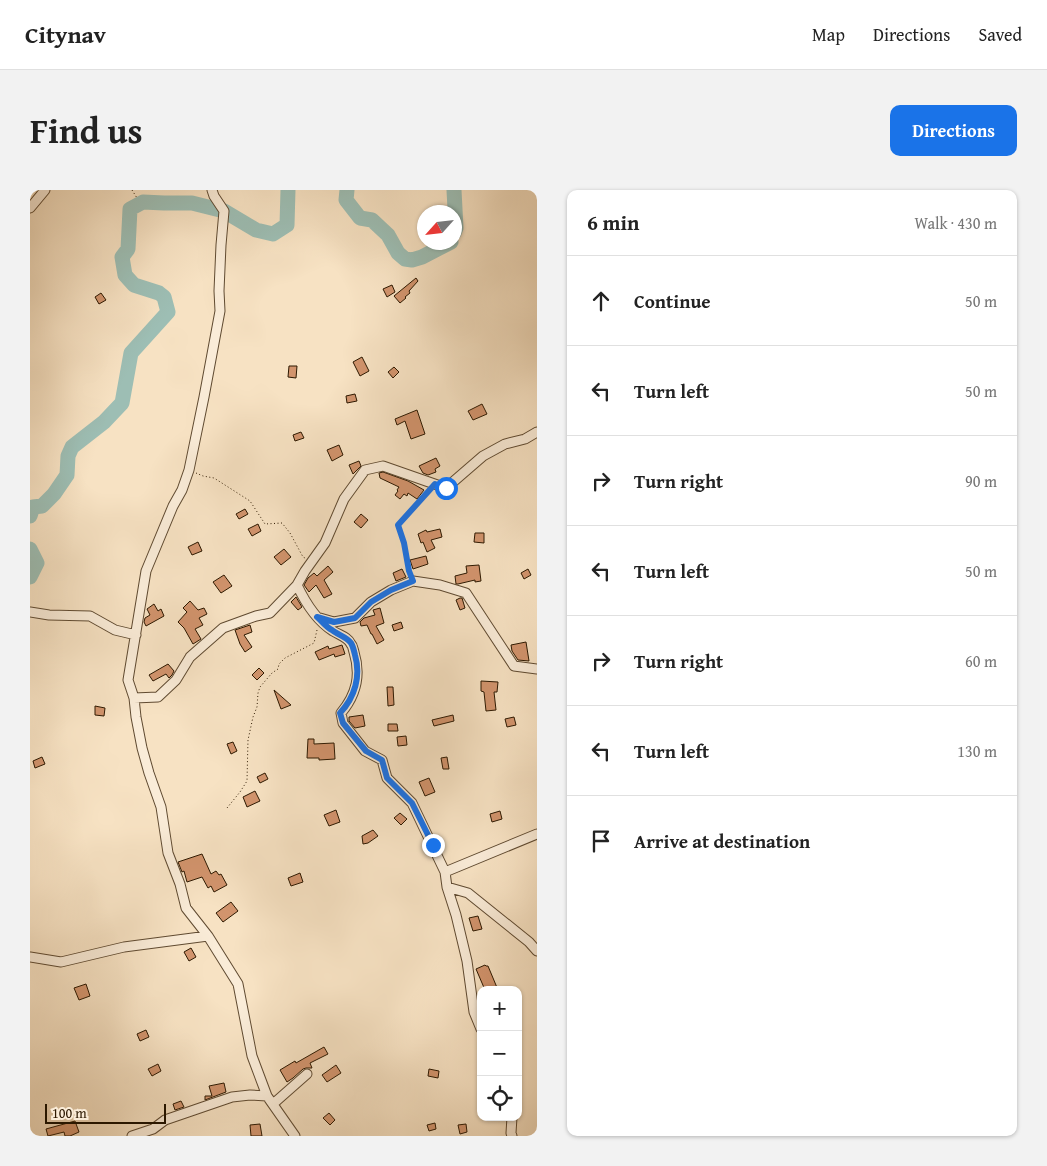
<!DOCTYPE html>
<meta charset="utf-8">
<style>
:root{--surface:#fff;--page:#f2f2f2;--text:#222;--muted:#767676;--line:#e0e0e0;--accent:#1a73e8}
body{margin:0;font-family:"Gentium Book Plus",serif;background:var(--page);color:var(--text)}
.controls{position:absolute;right:15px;bottom:15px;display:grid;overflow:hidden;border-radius:10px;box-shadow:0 1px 4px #0004}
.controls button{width:45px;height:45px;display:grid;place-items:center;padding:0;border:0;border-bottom:1px solid var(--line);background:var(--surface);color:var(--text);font:25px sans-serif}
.compass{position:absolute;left:387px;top:15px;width:45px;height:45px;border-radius:50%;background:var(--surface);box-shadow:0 1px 4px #0004;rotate:243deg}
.scale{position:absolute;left:15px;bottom:12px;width:121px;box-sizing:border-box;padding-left:5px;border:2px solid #2c1800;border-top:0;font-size:14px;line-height:18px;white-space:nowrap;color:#2c1800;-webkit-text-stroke:4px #faecd8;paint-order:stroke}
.stop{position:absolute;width:15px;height:15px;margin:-11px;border:4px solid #1a73e8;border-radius:50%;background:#fff}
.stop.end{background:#1a73e8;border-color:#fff;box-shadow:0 1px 5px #0008}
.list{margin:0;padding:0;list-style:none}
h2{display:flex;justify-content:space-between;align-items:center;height:65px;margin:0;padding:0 20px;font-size:21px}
h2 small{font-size:16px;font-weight:400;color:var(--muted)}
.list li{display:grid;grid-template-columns:32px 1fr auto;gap:15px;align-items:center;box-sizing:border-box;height:90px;padding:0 20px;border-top:1px solid var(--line)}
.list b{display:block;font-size:19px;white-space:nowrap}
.list em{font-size:16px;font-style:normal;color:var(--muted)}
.icon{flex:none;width:28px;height:28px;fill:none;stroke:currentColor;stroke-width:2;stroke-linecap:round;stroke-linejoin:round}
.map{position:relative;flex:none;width:507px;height:946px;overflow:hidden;border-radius:10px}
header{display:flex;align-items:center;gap:30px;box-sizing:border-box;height:70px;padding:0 25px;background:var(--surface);border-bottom:1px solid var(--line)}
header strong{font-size:24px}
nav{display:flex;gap:28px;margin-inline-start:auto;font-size:18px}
.intro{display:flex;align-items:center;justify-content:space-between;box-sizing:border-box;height:120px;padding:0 30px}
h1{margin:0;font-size:35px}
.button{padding:12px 22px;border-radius:10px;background:var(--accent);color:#fff;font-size:18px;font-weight:700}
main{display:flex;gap:30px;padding:0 30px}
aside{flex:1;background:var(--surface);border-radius:10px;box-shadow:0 1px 4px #0004}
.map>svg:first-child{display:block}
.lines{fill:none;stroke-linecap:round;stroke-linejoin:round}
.river{stroke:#9dbeb4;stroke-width:15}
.building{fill:#d2946d;stroke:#2c1800}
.minor-casing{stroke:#5f4a31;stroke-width:11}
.path{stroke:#2c1800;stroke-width:1;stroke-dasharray:1 2.5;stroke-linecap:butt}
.minor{stroke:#faecd8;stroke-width:9}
.route{stroke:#1a73e8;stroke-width:6}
</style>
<header>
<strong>Citynav</strong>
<nav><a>Map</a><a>Directions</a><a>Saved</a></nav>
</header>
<div class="intro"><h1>Find us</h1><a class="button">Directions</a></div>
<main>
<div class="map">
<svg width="507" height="946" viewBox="0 0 507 946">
<rect width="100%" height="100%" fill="#f7e2c3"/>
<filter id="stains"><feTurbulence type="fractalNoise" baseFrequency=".004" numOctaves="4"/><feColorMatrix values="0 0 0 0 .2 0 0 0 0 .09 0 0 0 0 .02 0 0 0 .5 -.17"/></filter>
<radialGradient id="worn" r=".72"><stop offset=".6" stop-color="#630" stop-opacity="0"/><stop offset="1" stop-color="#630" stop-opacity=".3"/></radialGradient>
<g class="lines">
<path class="river" d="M317,0L316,10L330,28L342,30L358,45L368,63L375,69L382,70L392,67L421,52
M424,0L426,38L424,43
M0,326L3,317L12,316L24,304L37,285L38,266L42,257L74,232L92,213L101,163L138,122L134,107L129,103L104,95L95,85L92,67L98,59L100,19L113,12L134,13H162L194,21L226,40L243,44L257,35L258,0
M0,359L7,373L0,387"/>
</g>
<path class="building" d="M386,88L388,91L379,101L380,103L375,107L376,108L370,113L364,106Z
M362,95L365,102L357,107L353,99Z
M71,103L76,110L69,114L65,107Z
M332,167L339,181L330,186L323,172Z
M259,176H267L266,188L258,187Z
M364,177L369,182L363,188L358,182Z
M325,204L327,211L317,213L316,206Z
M452,214L457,224L443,230L438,221Z
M387,220L395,244L381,249L375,231L367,235L365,229Z
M271,242L274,248L265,251L263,245Z
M309,255L313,265L302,271L297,260Z
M406,268L410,276L405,279L406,282L398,285L393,283L389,276Z
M329,271L331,276L323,284L319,275Z
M353,282L378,291L394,300L387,309L378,303L377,306L374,304L370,309L365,305L368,301L367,300L369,297L350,288L349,283Z
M215,319L218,324L209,329L206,324Z
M331,324L338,330L331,338L324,332Z
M228,334L231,341L222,346L218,339Z
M410,339L412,347L401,350L405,358L397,362L393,352L391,353L388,344L396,340L397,342Z
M445,343H454V353L444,352Z
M168,352L172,361L162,365L158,357Z
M254,359L261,367L251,375L244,367Z
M396,366L398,374L383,379L380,370Z
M449,375L451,391L445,392V390L428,394H426L425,386L437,383L436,376Z
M298,376L303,382L294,390L302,404L294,408L286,395L279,402L274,395L278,388L284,383L287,386Z
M372,379L376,387L366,391L363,383Z
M498,379L501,385L494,389L491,383Z
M194,385L202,396L191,403L183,392Z
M266,407L272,417L268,420L261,412Z
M430,408H432L435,418L430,420L426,410Z
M160,411L168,420L174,418L177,424L169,428L173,435L165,439L171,449L163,454L154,438L148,432L157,422L153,418Z
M124,414L128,421L131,419L134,426L116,436L114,432L115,428L120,425L117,419Z
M350,418L354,433L346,436L354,450L347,454L342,444H341L337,435L331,436L330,432L334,428L345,425L343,420Z
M371,432L373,438L364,441L362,435Z
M220,435L222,442L214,445L222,457L215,462L210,454L205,440Z
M496,452L499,471L488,470L482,461L481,455Z
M312,455L315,464L305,467L304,464L289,470L285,462L298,456L299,459Z
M138,474L144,481L142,485L139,488L136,484L123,491L119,485Z
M229,478L234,483L227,490L222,485Z
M451,491L468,492L467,502H464L466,520L456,521L454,502L451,501Z
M357,497H363L364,515L358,516Z
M244,500L261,515L251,519Z
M65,516L75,518L74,526L65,525Z
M333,525L335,536L325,538L319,531V527Z
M423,525L424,531L404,536L402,530Z
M484,527L486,535L477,537L475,529Z
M358,534H367L368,541H358Z
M376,546L377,555L368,556L367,547Z
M278,549H284V554L304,553L305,569L289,570V568H277Z
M203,552L207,561L201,564L197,554Z
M12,567L15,574L5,578L3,571Z
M417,567L419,579H413L411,568Z
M235,583L238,589L230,593L227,587Z
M399,588L405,602L395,606L389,592Z
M225,601L230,611L217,617L213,607Z
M306,620L310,632L299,636L294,625Z
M470,621L472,629L462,632L460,624Z
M370,623L377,629L371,635L364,628Z
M343,640L348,646L338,653L333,654L332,646Z
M172,664L181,684L186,681L189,685L191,684L197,695L184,702L181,696L178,698L172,687L157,692L154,681L152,682L148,672Z
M270,683L273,692L261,696L258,688Z
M201,712L208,721L193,732L186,723Z
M448,726L452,739L443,741L439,728Z
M161,758L166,767L159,771L154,762Z
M455,775L456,776H458L468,800H455L446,779Z
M56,794L60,806L49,810L44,798Z
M116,840L119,847L110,851L107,844Z
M294,857L298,864L280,873L282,878H276L273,879L263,888L257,892L250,880L265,871L266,873Z
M128,874L131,881L122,886L118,879Z
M306,875L311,883L297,892L292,885Z
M399,879L409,881L408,888L398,886Z
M194,893L196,902L175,910V906H182L179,896Z
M151,911L154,917L145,920L143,914Z
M299,923L305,930L300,935L293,928Z
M45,931L49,942L40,946H35L34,942L18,946L16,939Z
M405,933L406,939L399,941L397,935Z
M230,934L232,946H221L220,935Z
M436,934L437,942L430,944L428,935Z"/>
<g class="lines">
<g class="minor-casing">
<path id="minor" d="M182,0L184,6L194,21L191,55L189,101L190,121L174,207L159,280L152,300L143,316L116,381L98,490L104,508L106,527L112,558L119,583L131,617L138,663L150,694L156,718L178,746L208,794L222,866L237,906L265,946
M0,18L15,0
M267,395C275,412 287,431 303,441C309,445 318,447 321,454C323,456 323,459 324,462C331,485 327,504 311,523L313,533L335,561L352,570L357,588L382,613L415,682L417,697L426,725L437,771L444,822L451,839
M0,422L19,425L60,426L85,440L106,445
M290,428L304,432L325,428L341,412L361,400L383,391L410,395L436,403L484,476L507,479
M104,508L128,507L146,490L160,467L193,438L226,426L240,423L267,395L275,381L295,353L314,309L335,280L353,276L416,298L453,266L475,254L495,249L507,242
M415,682L507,644
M417,697L438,703L499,752L507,761
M0,767L31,772L94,757L178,746
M243,914L277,884
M482,927L481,943L482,946
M102,946L123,939L135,930L202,907L220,905L237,906"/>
</g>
<path class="path" d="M102,0L107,8
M166,283L173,286L184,288L220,311L235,334L252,333L260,343L273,367L275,368
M379,382L374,353L368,335L400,300
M197,618L210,602L217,591L218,550L223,527L227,517L228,503L230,497L242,483L248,479L249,474L255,468L284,453L287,440"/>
<use href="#minor" class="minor"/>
</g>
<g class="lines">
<path class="route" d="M403,655L382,613L357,588L352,570L336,561L313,533L310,523C325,507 331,486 325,465C324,461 323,456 321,453C317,447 308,445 302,440C296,437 292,431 287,427L304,432L325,428L341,412L361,400L383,391L379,381L374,353L368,335L405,294L416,298"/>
</g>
<rect width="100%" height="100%" filter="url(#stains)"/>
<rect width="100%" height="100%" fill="url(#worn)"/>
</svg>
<div class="controls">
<button>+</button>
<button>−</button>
<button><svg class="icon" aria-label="locate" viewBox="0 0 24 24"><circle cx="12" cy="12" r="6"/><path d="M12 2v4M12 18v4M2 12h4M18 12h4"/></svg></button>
</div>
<svg class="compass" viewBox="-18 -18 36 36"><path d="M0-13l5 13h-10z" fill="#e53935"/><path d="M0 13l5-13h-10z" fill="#767676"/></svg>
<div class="scale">100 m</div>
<div class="stop" style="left:416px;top:298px"></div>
<div class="stop end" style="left:403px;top:655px"></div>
</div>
<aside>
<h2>6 min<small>Walk · 430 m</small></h2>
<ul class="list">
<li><svg class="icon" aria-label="ahead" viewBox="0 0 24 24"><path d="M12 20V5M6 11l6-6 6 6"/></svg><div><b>Continue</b></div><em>50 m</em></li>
<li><svg class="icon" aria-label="left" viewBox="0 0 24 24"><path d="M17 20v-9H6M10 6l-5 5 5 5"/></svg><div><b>Turn left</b></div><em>50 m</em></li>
<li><svg class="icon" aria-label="right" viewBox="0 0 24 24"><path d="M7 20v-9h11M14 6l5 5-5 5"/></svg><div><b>Turn right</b></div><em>90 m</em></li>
<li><svg class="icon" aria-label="left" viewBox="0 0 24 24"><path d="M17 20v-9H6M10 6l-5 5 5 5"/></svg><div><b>Turn left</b></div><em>50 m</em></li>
<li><svg class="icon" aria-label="right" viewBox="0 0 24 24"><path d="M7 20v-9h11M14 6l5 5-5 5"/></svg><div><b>Turn right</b></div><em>60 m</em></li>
<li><svg class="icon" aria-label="left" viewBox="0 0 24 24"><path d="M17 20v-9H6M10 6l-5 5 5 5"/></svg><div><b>Turn left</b></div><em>130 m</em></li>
<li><svg class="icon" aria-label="arrive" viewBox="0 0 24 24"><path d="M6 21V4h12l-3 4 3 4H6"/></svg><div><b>Arrive at destination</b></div></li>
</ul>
</aside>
</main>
